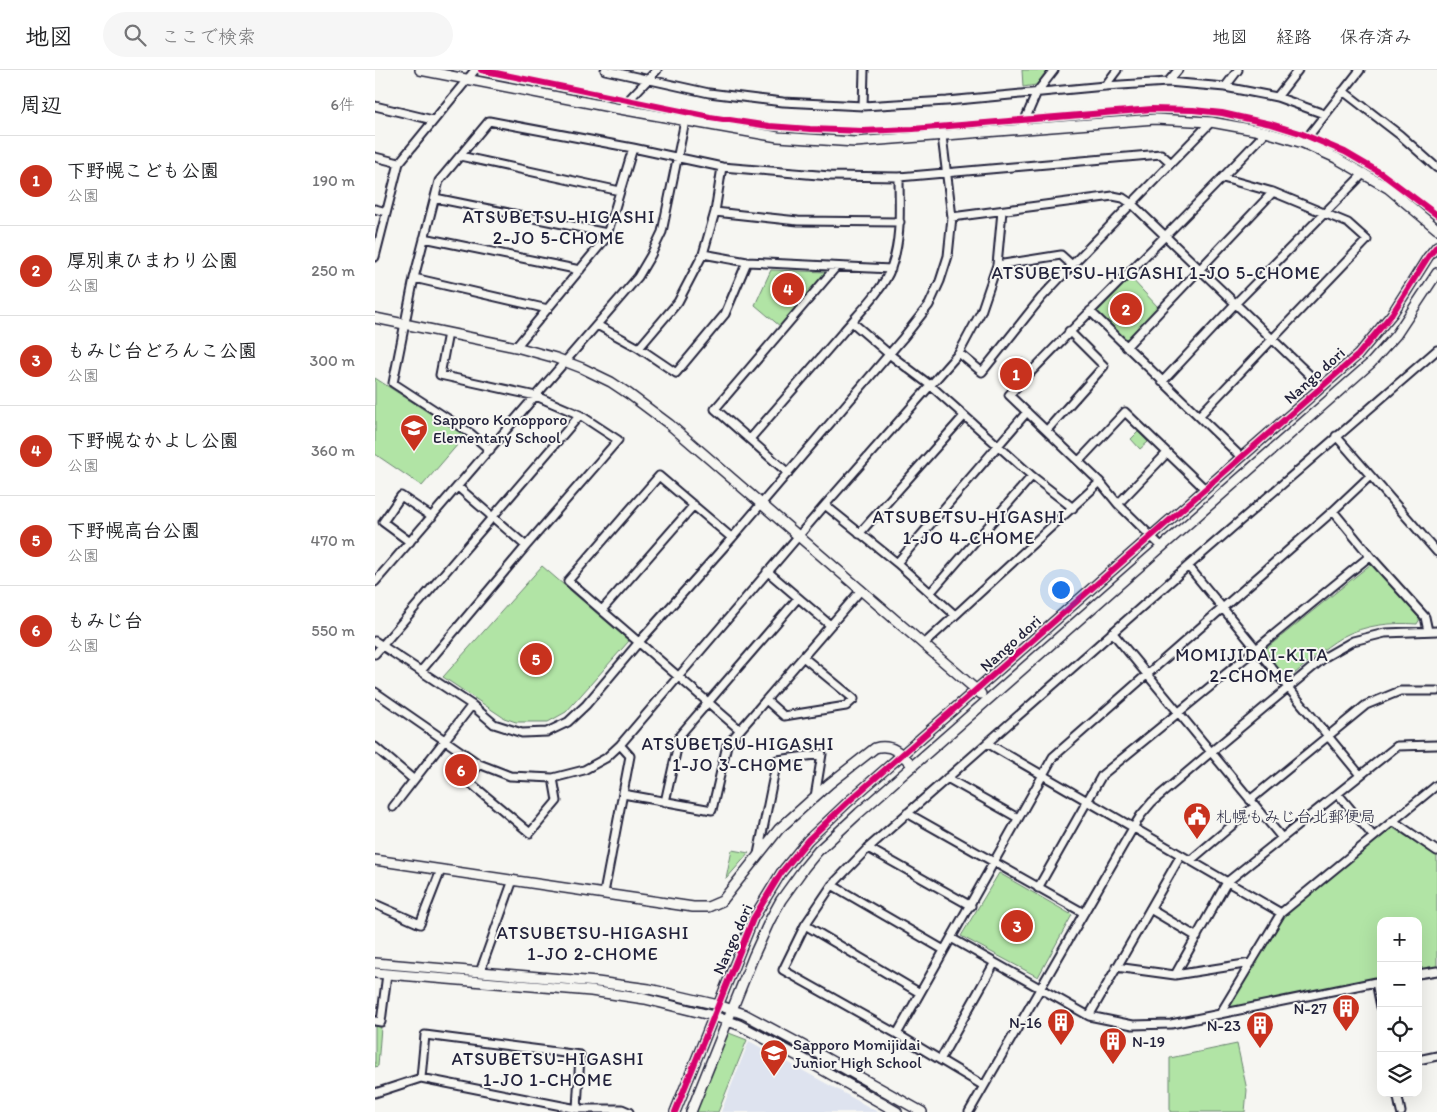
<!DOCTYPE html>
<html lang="ja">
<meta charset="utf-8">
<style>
:root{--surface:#fff;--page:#f6f6f6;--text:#202124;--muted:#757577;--line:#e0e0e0;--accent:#c8321e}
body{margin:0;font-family:Itim,"Klee One",sans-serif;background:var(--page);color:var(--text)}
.controls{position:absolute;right:15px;bottom:15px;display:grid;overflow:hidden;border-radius:10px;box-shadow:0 5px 20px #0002}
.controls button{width:45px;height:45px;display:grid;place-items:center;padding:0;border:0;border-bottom:1px solid var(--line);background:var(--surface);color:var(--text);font:25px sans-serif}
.you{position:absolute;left:685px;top:519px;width:18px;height:18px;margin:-12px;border:4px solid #fff;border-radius:50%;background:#1a73e8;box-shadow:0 0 0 8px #1a73e833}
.badge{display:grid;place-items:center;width:32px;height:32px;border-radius:50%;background:var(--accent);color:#fff;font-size:16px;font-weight:700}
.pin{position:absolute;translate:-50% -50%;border:2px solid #fff;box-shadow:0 1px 5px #0006}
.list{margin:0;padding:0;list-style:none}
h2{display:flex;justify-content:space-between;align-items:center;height:65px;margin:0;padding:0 20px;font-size:21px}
h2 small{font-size:16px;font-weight:400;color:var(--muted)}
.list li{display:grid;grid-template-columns:32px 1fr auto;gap:15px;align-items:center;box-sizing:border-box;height:90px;padding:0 20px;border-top:1px solid var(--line)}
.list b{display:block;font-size:19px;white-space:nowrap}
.list p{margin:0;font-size:16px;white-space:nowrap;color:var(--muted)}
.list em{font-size:16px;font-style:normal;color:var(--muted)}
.icon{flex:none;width:28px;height:28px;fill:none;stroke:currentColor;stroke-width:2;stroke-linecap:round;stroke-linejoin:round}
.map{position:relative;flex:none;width:1062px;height:1042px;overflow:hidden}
header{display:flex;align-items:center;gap:30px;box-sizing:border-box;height:70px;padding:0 25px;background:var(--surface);border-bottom:1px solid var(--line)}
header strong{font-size:24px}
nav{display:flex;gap:28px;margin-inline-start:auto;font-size:18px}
.search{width:350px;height:45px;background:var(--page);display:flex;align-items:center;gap:12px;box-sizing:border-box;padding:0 18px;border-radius:28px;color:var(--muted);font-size:19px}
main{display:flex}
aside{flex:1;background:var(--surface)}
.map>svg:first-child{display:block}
.built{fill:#dee3ef}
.green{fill:#b1e4a5;stroke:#6a8370}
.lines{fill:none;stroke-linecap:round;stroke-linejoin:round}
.minor-casing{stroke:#22223b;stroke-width:11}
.tertiary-casing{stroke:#22223b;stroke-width:12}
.minor{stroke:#f6f6f2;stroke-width:7}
.tertiary{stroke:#f6f6f2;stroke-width:9}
.cycleway-casing{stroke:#f6f6f2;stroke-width:9}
.cycleway{stroke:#d6006c;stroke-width:6}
.labels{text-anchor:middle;stroke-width:4;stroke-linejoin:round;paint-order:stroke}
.street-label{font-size:16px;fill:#22223b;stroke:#f6f6f2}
.poi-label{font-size:16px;fill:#22223b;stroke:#f6f6f2;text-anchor:start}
.neighbourhood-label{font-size:18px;letter-spacing:1px;fill:#22223b;stroke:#f6f6f2}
</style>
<header>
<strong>地図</strong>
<div class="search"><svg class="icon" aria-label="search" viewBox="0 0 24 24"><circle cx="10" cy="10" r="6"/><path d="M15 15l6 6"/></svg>ここで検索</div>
<nav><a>地図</a><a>経路</a><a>保存済み</a></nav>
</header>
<main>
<aside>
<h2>周辺<small>6件</small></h2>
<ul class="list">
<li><span class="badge">1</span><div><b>下野幌こども公園</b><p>公園</p></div><em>190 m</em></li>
<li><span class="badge">2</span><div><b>厚別東ひまわり公園</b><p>公園</p></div><em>250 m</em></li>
<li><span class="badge">3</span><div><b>もみじ台どろんこ公園</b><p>公園</p></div><em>300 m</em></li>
<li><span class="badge">4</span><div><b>下野幌なかよし公園</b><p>公園</p></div><em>360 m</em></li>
<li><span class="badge">5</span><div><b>下野幌高台公園</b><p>公園</p></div><em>470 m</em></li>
<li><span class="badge">6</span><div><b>もみじ台</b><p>公園</p></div><em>550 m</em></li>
</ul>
</aside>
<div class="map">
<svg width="1062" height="1042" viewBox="0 0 1062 1042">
<rect width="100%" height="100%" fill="#f6f6f2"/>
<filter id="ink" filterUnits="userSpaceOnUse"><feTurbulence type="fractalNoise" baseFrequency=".02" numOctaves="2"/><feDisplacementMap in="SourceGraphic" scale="10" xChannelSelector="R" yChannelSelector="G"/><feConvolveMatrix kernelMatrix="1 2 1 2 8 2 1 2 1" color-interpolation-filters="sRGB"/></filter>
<g filter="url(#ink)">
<path class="built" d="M374,971L503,1042H346Z"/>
<path class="green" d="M647,0H672L661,15L648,17Z
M396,200L452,202L406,257L380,235Z
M754,206L783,237L750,271L719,242Z
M647,288L655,296L633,317L628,312Z
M0,308L90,366L47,416L0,384Z
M763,362L773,372L765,379L756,369Z
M996,494L1045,549L1042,554C1017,552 989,555 967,567C947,579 929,596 912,610L888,581Z
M167,496L254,571L191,642L173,652H141L129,648L68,607Z
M85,689L92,692L96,698L88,710L75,702Z
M1018,758L1062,786V897L1043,902V851H1006V909L848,939L907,844L974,789Z
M357,780L374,783L351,809Z
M624,803L697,845L663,907L586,866Z
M0,956L6,957L3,996L0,997Z
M354,963L372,970L343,1042H318L344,976Z
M862,974L872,1020L870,1042H795V988Z"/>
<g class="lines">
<g class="minor-casing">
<path id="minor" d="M230,0L334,23L408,32L488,36L572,31L730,16L793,12L850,17L902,27L949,44
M793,12L803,0
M730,16L742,0
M850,17L863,0
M968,21L1025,65L1062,98
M902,27L923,0
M0,36L58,50
M488,36L489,0
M245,39L282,0
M646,59L662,22L679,0
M928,73L985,0
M85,86L245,121
M0,87L24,93
M60,128L232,163
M0,139L11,142
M340,142L423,151L525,152
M577,147L738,126L748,128L757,134L947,317
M49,168L205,200
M328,184L372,192L516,199
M0,187L24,93L100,0
M622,195L686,185L697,195
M39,208L173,239
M715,241L866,387
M477,252L514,284L555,315L657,406L698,438
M222,255L264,278L301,303L350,244L372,192
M141,277L231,168L258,78
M751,277L898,122
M264,278L303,232L328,184L340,142L347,97
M584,283L607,302L666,228L697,195L836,52
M787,312L860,234L989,103
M824,346L992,170L973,153L898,122L848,108
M672,360L729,296L694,261
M961,366L1062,482
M375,369C406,333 437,298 468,262C483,244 508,220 516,198C527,168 524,138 524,107
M115,380L95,363L18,313L39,208L64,111L114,51L258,78L347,97L455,106L524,107L786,84L796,93
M704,391L750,342L830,419
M413,403L340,339L461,197
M83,417L151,476
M743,434L792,383
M450,435L522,493L580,545
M958,441L995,486L1050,547L1053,561
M484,464L589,346
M357,468L284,406L193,511L365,660
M35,472L8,452L26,426L57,447
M787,477L743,434L725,412L634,325C718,236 807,152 891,62
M522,493L652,342
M813,496L985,705
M392,501L455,555
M0,512L263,207L276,185L287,162L310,51
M556,522L657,406
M227,540L319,435
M737,562L907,768
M0,571L97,635L119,654L147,663L172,662L193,652L211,635L264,572L357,468L528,268L554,235L565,211L573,186L577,147L567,66
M549,574L725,412
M0,584L205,345
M46,601L151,476L243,370L205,345L161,326L65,305L73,263
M0,622L104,694L135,706L178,708L209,700L231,688L245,675L450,435L584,283L606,242L622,195L627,141
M391,630L409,646L471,636L479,629L428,587
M612,673L906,843
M0,677L39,710
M104,694L93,711L155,763L182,731L178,708
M572,708L643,748
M248,724L337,740L352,675L486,520
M963,724L998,766
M875,730L991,635L1025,621H1062
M290,732L305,665L423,528
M18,737L97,635
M532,743L709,843
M1018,751L1062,781
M493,778L596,836
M383,784L402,690L447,684L440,727
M816,790L880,736
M457,815L569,880
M663,818L727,705L995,486
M229,823L255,686L245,675
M0,834L45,854L66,800
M775,839L822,867
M430,855L545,923
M576,868L714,946L758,955L796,954L1006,911
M741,897L800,905L876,893
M105,902L138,810
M1043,904L1062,901
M800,905L852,812L1022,676L1062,675
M1001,912L1006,937
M845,944L906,843L1062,715
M714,946L806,785
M0,951L6,952L12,904
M522,964L678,687L958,441L995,406
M565,990L619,894
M1043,990L1062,986
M46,1008L50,965L205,985L202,1039
M609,1016L522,964L408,900L430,855L457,815L493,778L813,496L1062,280
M0,1023L46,1008L202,1039H247L254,1042
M1022,1023L1026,1042
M594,1042L758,758L766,745L777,732L836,682L950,587L978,571L1010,563L1062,561"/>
</g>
<g class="tertiary-casing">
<path id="tertiary" d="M45,0L245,39L403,67L480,72L780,49L836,52L891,62L928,73L961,88L1013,118L1062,159
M0,248L141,277L181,288L207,298L236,312L254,324L294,354L606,624
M0,790L318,837H333L347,831L404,759L454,714L500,678C517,673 527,684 538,696
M0,893L222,912L274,919L343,935L369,944L442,983L547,1042
M0,903L216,921L270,929L339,946L364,955L434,992L522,1042
M300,1042L378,849L406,803L433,770L473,732L983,285L1017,244L1053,187L1062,176
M316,1042L379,885L395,850L406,830L429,798L443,781L484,743L996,293L1021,265L1062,203"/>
</g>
<use href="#minor" class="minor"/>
<use href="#tertiary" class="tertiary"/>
<g class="cycleway-casing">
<path id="cycleway" d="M106,0L335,47L394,56L435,59L488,61L538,59L777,39L818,40L847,43L896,54L925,63L970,82L1006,103L1062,145
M300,1042L378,849L406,803L433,770L473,732L983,285L1017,244L1053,187L1062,176"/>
</g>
<use href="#cycleway" class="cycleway"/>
</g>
</g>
<defs>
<g id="school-pin" transform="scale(1.4375)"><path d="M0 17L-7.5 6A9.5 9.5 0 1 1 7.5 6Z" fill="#c8321e" stroke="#f6f6f2"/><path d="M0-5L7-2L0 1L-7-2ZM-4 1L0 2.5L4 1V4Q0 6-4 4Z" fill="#fff"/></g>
<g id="civic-pin" transform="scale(1.4375)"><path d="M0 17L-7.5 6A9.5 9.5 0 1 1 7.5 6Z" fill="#c8321e" stroke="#f6f6f2"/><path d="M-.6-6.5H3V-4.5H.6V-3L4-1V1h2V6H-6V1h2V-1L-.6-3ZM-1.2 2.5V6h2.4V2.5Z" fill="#fff"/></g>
<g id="building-pin" transform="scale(1.4375)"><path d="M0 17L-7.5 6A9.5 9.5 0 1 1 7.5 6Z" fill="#c8321e" stroke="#f6f6f2"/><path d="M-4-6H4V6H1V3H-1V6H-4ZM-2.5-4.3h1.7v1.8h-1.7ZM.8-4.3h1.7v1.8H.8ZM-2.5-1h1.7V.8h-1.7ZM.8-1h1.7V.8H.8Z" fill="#fff"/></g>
</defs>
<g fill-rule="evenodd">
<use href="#school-pin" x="39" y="358"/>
<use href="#civic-pin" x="822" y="746"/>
<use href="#building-pin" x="971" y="938"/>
<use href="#building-pin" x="686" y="952"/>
<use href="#building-pin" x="885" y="955"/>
<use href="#building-pin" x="738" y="971"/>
<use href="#school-pin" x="399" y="983"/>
</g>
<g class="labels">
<g class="street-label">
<text transform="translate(939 305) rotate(-42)" y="6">Nango dori</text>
<text transform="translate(635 573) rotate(-42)" y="6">Nango dori</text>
<text transform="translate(357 869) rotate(-66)" y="6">Nango dori</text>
</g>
<g class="poi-label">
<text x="58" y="355">Sapporo Konopporo<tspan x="58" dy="18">Elementary School</tspan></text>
<text x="841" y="752">札幌もみじ台北郵便局</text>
<text x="952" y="944" text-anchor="end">N-27</text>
<text x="667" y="958" text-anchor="end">N-16</text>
<text x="866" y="961" text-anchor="end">N-23</text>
<text x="757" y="977">N-19</text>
<text x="418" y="980">Sapporo Momijidai<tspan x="418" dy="18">Junior High School</tspan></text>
</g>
<g class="neighbourhood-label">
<text x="184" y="153">ATSUBETSU-HIGASHI<tspan x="184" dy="21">2-JO 5-CHOME</tspan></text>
<text x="781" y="209">ATSUBETSU-HIGASHI 1-JO 5-CHOME</text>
<text x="594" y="453">ATSUBETSU-HIGASHI<tspan x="594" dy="21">1-JO 4-CHOME</tspan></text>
<text x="877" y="591">MOMIJIDAI-KITA<tspan x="877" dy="21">2-CHOME</tspan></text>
<text x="363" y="680">ATSUBETSU-HIGASHI<tspan x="363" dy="21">1-JO 3-CHOME</tspan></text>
<text x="218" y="869">ATSUBETSU-HIGASHI<tspan x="218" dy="21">1-JO 2-CHOME</tspan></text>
<text x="173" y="995">ATSUBETSU-HIGASHI<tspan x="173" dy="21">1-JO 1-CHOME</tspan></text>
</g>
</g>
</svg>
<div class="controls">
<button>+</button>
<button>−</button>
<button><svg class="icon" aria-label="locate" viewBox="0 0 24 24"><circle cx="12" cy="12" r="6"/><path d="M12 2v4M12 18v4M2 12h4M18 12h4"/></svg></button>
<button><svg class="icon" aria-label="layers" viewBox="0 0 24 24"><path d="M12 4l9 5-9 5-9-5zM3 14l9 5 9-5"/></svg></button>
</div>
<div class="you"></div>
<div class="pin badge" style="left:641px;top:304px">1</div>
<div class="pin badge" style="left:751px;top:239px">2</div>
<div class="pin badge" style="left:642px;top:856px">3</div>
<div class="pin badge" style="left:413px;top:219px">4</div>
<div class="pin badge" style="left:161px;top:589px">5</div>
<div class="pin badge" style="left:86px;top:700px">6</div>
</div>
</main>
